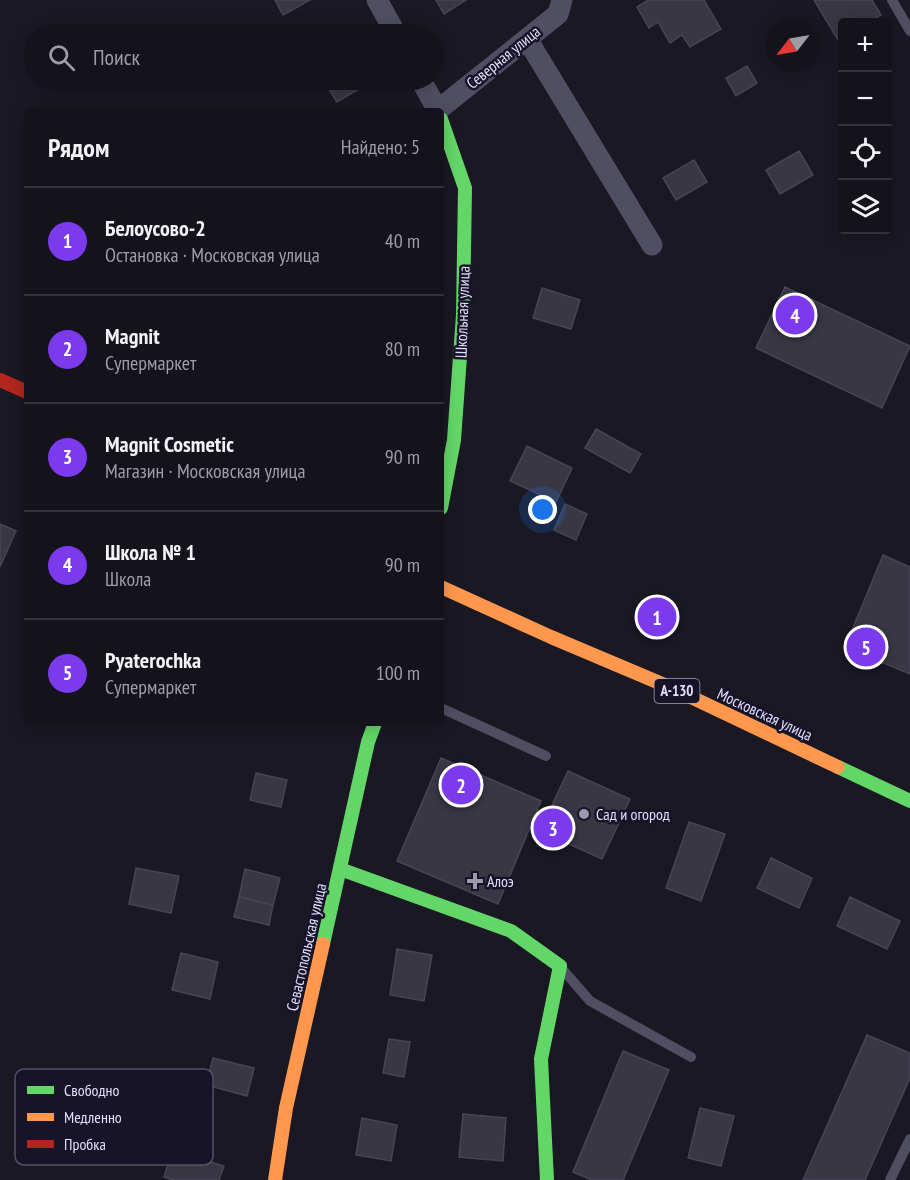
<!DOCTYPE html>
<html lang="ru">
<meta charset="utf-8">
<style>
:root{--surface:#14121a;--page:#1d1b23;--text:#f1f3f6;--muted:#9d9ea2;--line:#333239;--accent:#7c3aed}
body{margin:0;font-family:"PT Sans Narrow",sans-serif;background:var(--page);color:var(--text)}
.controls{position:absolute;right:18px;top:18px;display:grid;overflow:hidden;border-radius:6px;box-shadow:0 3px 15px #0003}
.controls button{width:54px;height:54px;display:grid;place-items:center;padding:0;border:0;border-bottom:2px solid var(--line);background:var(--surface);color:var(--text);font:30px sans-serif}
.compass{position:absolute;left:766px;top:18px;width:54px;height:54px;border-radius:50%;background:var(--surface);box-shadow:0 3px 15px #0003;rotate:239deg}
.you{position:absolute;left:543px;top:510px;width:21px;height:21px;margin:-15px;border:4px solid #fff;border-radius:50%;background:#1a73e8;box-shadow:0 0 0 9px #1a73e833}
.badge{display:grid;place-items:center;width:39px;height:39px;border-radius:50%;background:var(--accent);color:#fff;font-size:20px;font-weight:700}
.pin{position:absolute;translate:-50% -50%;border:3px solid #fff;box-shadow:0 2px 6px #0006}
.list{margin:0;padding:0;list-style:none}
h2{display:flex;justify-content:space-between;align-items:center;height:78px;margin:0;padding:0 24px;font-size:26px}
h2 small{font-size:20px;font-weight:400;color:var(--muted)}
.list li{display:grid;grid-template-columns:39px 1fr auto;gap:18px;align-items:center;box-sizing:border-box;height:108px;padding:0 24px;border-top:2px solid var(--line)}
.list b{display:block;font-size:22px;white-space:nowrap}
.list p{margin:0;font-size:20px;white-space:nowrap;color:var(--muted)}
.list em{font-size:20px;font-style:normal;color:var(--muted)}
.icon{flex:none;width:33px;height:33px;fill:none;stroke:currentColor;stroke-width:2;stroke-linecap:round;stroke-linejoin:round}
.map{position:relative;flex:none;width:910px;height:1180px;overflow:hidden}
.search{position:absolute;background:var(--surface);box-shadow:0 3px 15px #0003;left:24px;top:24px;width:420px;height:66px;display:flex;align-items:center;gap:15px;box-sizing:border-box;padding:0 21px;border-radius:33px;color:var(--muted);font-size:22px}
.panel{position:absolute;background:var(--surface);box-shadow:0 3px 15px #0003;left:24px;top:108px;width:420px;height:618px;border-radius:6px}
.map>svg:first-child{display:block}
.building{fill:#393744;stroke:#474455;stroke-width:1.5}
.lines{fill:none;stroke-linecap:round;stroke-linejoin:round}
.lane{stroke:#504e63;stroke-width:10}
.street{stroke:#504e63;stroke-width:21}
.fast{stroke:#63d668;stroke-width:14}
.slow{stroke:#ff974d;stroke-width:14}
.jam{stroke:#b3261e;stroke-width:14}
.poi-dot{fill:#9c99af;stroke:#171328;stroke-width:2}
.labels{text-anchor:middle;stroke-width:5;stroke-linejoin:round;paint-order:stroke}
.shield{fill:#171328;stroke:#a5a1bc;stroke-width:1.5}
.shield-label{font-size:15px;font-weight:bold;fill:#e2defb}
.street-label{font-size:16px;fill:#e2defb;stroke:#171328}
.poi-label{font-size:16px;fill:#e2defb;stroke:#171328;text-anchor:start}
.key{fill:#171328;stroke:#545067;stroke-width:1.5}
.key-label{font-size:16px;fill:#e2defb}
</style>
<div class="map">
<svg width="910" height="1180" viewBox="0 0 910 1180">
<rect width="100%" height="100%" fill="#1a1823"/>
<path class="building" d="M275,0H310L283,15Z
M436,0H466L444,14Z
M648,0H704L721,29L690,47L682,35L670,43L658,22L649,28L637,7Z
M814,0H872L881,15L868,22H842V37L838,40Z
M747,66L757,83L736,96L726,78Z
M323,80H364L367,84L337,102Z
M799,151L813,175L780,194L766,170Z
M694,160L707,182L676,200L663,178Z
M785,287L910,346L882,408L756,348Z
M542,288L580,300L571,329L533,318Z
M596,429L641,454L630,473L585,448Z
M527,446L572,468L556,502L510,481Z
M565,504L587,514L576,540L554,530Z
M0,524L16,531L0,567Z
M883,555L910,567V674L845,647Z
M441,758L541,801L498,904L397,861Z
M568,771L630,799L602,859L540,831Z
M256,773L287,780L281,807L250,800Z
M689,822L725,834L701,901L666,888Z
M771,858L812,878L799,908L757,888Z
M136,868L179,876L171,913L129,904Z
M245,869L280,878L273,905L239,897Z
M239,897L273,905L269,925L234,917Z
M850,897L900,921L887,949L837,926Z
M397,949L432,955L424,1001L390,995Z
M181,953L218,962L210,999L172,990Z
M867,1035L910,1053V1078L865,1180H803Z
M389,1039L410,1042L404,1077L383,1073Z
M623,1051L669,1070L623,1180H592L573,1172Z
M213,1058L254,1068L247,1096L206,1085Z
M700,1108L734,1116L721,1166L688,1158Z
M463,1114L506,1118L503,1161L459,1157Z
M362,1118L397,1125L391,1161L356,1155Z
M172,1150L224,1166L219,1180H174L164,1177Z"/>
<g class="lines">
<path class="lane" d="M892,0L910,31
M441,708L546,756
M564,971L590,1001L691,1057
M890,1180L910,1139"/>
<path class="street" d="M377,0L396,34
M527,39L652,245
M421,80L438,111
M438,110L558,14L562,0"/>
<path class="fast" d="M441,119L465,188L463,315L454,440L441,508
M838,767L910,801
M340,869L511,931L560,966L541,1059L547,1180
M323,944L368,742L375,723"/>
<path class="slow" d="M441,587L551,637L674,689L838,767
M275,1180L286,1108L323,944"/>
<path class="jam" d="M0,380L27,392"/>
</g>
<g class="poi-dot">
<circle cx="584" cy="814" r="6"/>
<path d="M472 872h6v6h6v6h-6v6h-6v-6h-6v-6h6z"/>
</g>
<g class="labels">
<rect class="shield" x="654.5" y="679" width="45" height="24" rx="4.5"/>
<g class="shield-label">
<text x="677" y="696">А-130</text>
</g>
<g class="street-label">
<text transform="translate(503 57) rotate(-39)" y="6">Северная улица</text>
<text transform="translate(462 312) rotate(-88)" y="6">Школьная улица</text>
<text transform="translate(765 714) rotate(25)" y="6">Московская улица</text>
<text transform="translate(306 947) rotate(-77)" y="6">Севастопольская улица</text>
</g>
<g class="poi-label">
<text x="596" y="820">Сад и огород</text>
<text x="487" y="887">Алоэ</text>
</g>
</g>
<rect x="15" y="1069" width="198" height="96" rx="9" class="key"/>
<rect x="27" y="1086" width="27" height="8" fill="#63d668"/>
<rect x="27" y="1113" width="27" height="8" fill="#ff974d"/>
<rect x="27" y="1140" width="27" height="8" fill="#b3261e"/>
<g class="key-label">
<text x="64" y="1096">Свободно</text>
<text x="64" y="1123">Медленно</text>
<text x="64" y="1150">Пробка</text>
</g>
</svg>
<div class="controls">
<button>+</button>
<button>−</button>
<button><svg class="icon" aria-label="locate" viewBox="0 0 24 24"><circle cx="12" cy="12" r="6"/><path d="M12 2v4M12 18v4M2 12h4M18 12h4"/></svg></button>
<button><svg class="icon" aria-label="layers" viewBox="0 0 24 24"><path d="M12 4l9 5-9 5-9-5zM3 14l9 5 9-5"/></svg></button>
</div>
<svg class="compass" viewBox="-18 -18 36 36"><path d="M0-13l5 13h-10z" fill="#e53935"/><path d="M0 13l5-13h-10z" fill="#9d9ea2"/></svg>
<div class="you"></div>
<div class="pin badge" style="left:657px;top:617px">1</div>
<div class="pin badge" style="left:461px;top:785px">2</div>
<div class="pin badge" style="left:553px;top:828px">3</div>
<div class="pin badge" style="left:795px;top:315px">4</div>
<div class="pin badge" style="left:866px;top:647px">5</div>
<div class="search"><svg class="icon" aria-label="search" viewBox="0 0 24 24"><circle cx="10" cy="10" r="6"/><path d="M15 15l6 6"/></svg>Поиск</div>
<section class="panel">
<h2>Рядом<small>Найдено: 5</small></h2>
<ul class="list">
<li><span class="badge">1</span><div><b>Белоусово-2</b><p>Остановка · Московская улица</p></div><em>40 m</em></li>
<li><span class="badge">2</span><div><b>Magnit</b><p>Супермаркет</p></div><em>80 m</em></li>
<li><span class="badge">3</span><div><b>Magnit Cosmetic</b><p>Магазин · Московская улица</p></div><em>90 m</em></li>
<li><span class="badge">4</span><div><b>Школа № 1</b><p>Школа</p></div><em>90 m</em></li>
<li><span class="badge">5</span><div><b>Pyaterochka</b><p>Супермаркет</p></div><em>100 m</em></li>
</ul>
</section>
</div>
